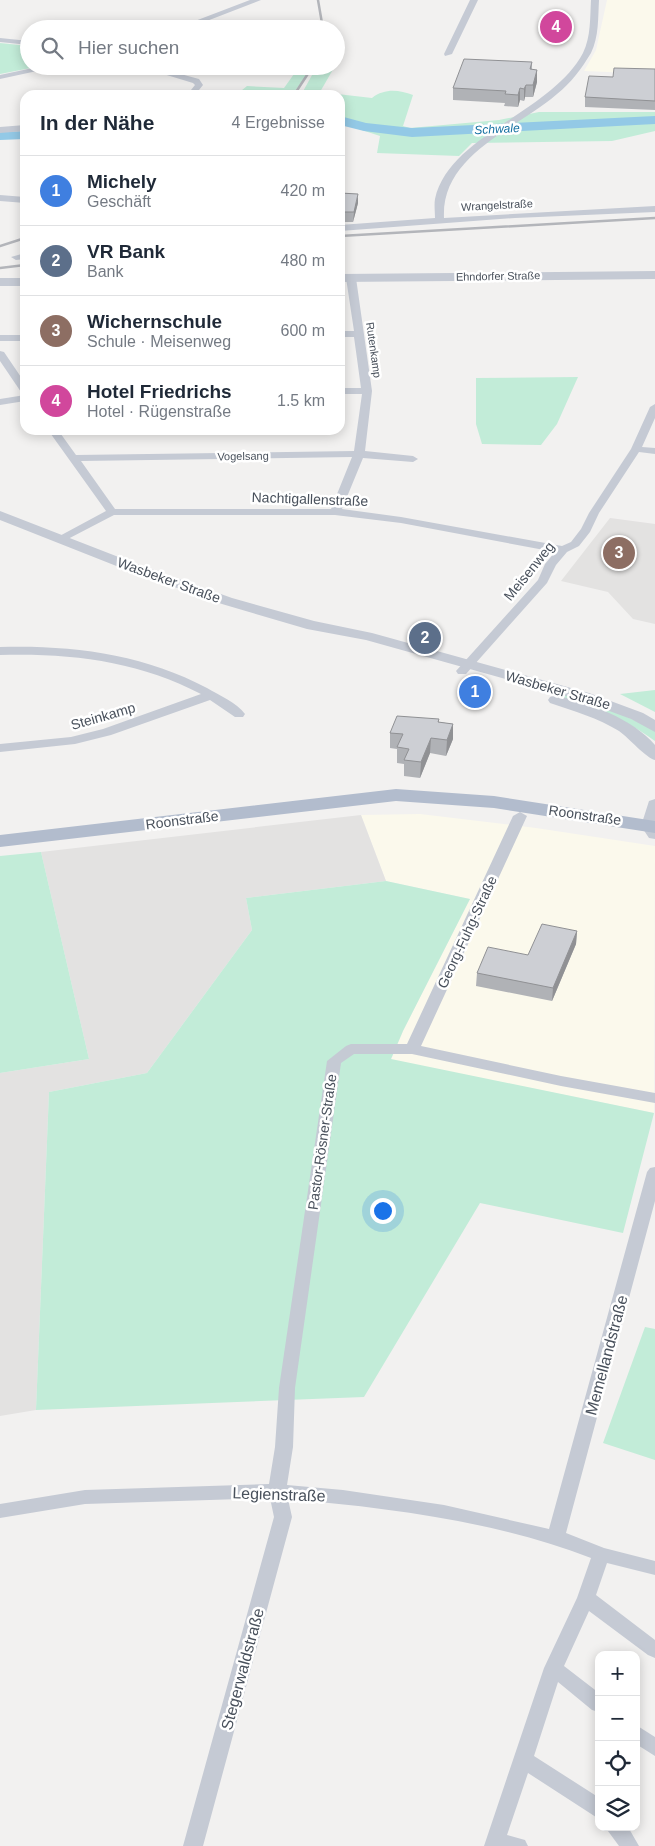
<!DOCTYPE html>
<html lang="de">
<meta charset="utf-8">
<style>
:root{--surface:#fff;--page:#f2f2f3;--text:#1f2937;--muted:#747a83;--line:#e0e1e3;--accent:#1a73e8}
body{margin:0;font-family:Helvetica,sans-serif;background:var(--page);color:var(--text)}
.controls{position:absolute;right:15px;bottom:15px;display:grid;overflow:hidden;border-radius:10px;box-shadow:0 2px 12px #0003}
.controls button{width:45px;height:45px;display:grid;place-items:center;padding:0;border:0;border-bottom:1px solid var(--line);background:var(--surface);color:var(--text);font:25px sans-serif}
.you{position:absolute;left:382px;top:1210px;width:18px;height:18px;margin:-12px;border:4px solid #fff;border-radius:50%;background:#1a73e8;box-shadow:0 0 0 8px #1a73e833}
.badge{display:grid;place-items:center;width:32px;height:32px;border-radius:50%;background:var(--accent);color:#fff;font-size:16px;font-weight:700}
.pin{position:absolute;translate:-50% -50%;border:2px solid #fff;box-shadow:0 1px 5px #0006}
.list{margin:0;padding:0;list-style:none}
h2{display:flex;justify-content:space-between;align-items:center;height:65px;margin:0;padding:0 20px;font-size:21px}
h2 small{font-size:16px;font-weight:400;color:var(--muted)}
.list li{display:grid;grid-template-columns:32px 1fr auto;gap:15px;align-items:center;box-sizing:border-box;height:70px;padding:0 20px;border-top:1px solid var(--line)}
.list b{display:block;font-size:19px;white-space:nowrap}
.list p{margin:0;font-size:16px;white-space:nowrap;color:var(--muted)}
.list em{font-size:16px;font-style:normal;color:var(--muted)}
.icon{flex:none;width:28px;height:28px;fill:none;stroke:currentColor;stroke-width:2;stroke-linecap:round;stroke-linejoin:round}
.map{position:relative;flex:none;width:655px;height:1846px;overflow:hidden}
.search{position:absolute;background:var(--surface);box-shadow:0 2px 12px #0003;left:20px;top:20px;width:325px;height:55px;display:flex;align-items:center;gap:12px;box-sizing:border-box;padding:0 18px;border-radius:28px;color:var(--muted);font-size:19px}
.panel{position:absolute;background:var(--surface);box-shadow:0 2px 12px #0003;left:20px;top:90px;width:325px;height:345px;border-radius:15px}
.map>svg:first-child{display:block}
.commercial{fill:#fbf9ec}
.education{fill:#e3e2e1}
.green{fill:#c2ecd8}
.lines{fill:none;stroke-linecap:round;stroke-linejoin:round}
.river{fill:#93c9e6;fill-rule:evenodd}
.minor{fill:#c5cad4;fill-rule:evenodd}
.tertiary{fill:#c5cad4;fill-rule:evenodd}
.primary{fill:#b2bccd;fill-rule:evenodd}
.rail{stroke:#b3b5ba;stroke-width:2.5}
.wall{fill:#b0b2b6}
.shaded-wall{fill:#909194}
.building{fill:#cdcfd4;stroke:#909194}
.labels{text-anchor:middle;stroke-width:5;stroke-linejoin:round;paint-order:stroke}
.far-street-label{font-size:11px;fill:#49515c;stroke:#fff}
.far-water-label{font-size:12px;font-style:italic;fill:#1771a2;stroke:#fff}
.street-label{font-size:14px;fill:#49515c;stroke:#fff}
.near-street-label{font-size:16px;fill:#49515c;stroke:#fff}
</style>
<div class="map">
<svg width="655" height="1846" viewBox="0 0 655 1846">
<rect width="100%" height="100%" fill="#f2f1f0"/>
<path class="commercial" d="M607,0H655V74L584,71L596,50Z
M420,814L536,828L655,846L654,1113L391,1060L403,1031L470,899L386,881L361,815Z"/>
<path class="education" d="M610,518L655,524V624L633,619L608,592L561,581Z
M361,815L386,881L246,898L252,930L147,1073L49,1092L36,1410L0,1416V1073L89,1059L41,852Z"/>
<path class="green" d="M0,43L29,46V66L36,67L0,74Z
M317,66H335L320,92L372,98C385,88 399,90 413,95L403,126L410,128L499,120L539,112H655V131L612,141L472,143L459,156L377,153L380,136L340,123V95H301Z
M294,74L307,75L292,95H236L247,86L284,88Z
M578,377L557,424L541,445L482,444L476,424V378Z
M507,678L597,703L655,730V741C611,708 557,696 505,680Z
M655,690V712L620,694Z
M41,852L89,1059L0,1073V856Z
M386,881L470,899L403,1031L391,1059L654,1113L623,1233L480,1203L364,1397L36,1410L49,1092L147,1073L252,930L246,898Z
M645,1327L655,1329V1460L603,1443Z"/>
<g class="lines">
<path class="river" d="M340,116L366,123L412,128L655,116V124L412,137L364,131L340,125Z
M25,131V139L0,140V132Z"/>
<path class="minor" d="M250,0H261L186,29H174Z
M470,0H478L452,54L445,56L444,54Z
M591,0H599C598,17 599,37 591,53C582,68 571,83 557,94C517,129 441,154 444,218L655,206V212L515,218L340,231V225L435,218C435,212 434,205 435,199C449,135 551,113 583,53C591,37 590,17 591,0Z
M0,38L29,41V45L0,42Z
M42,66H60L0,79V75Z
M137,66H151L199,79L203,85L195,95H187L195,85L193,83Z
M25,125V131L0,133V127Z
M0,195L25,197V203L0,201Z
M25,253V259L16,260L11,257Z
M351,275L356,278L372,391L365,451L413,456L418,459L413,462L363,458L342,509L401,517L562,546L571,542L581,529L589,513L631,449L650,407L655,404V418L642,447L655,448V454L639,452L599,513L590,532L579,546L567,552L556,565L547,583L466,674H458L456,671L538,580L545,564L555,552L401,523L335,515H114L64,541H56L54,539L106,511L48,430H58L76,455L354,451L362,394H340V388H361L354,337H340V331H354L346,278ZM352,457L331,509H115L81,461Z
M0,335H25V341H0Z
M0,351L4,352L25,383V393L21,392L0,361Z
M25,395V401L0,405V399Z
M0,647C72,645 143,654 207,688C219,695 237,703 245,714L243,717H235L210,700L111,735L75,744L0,752V744L71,737L103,729L201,694C138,661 71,653 0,655Z
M520,812L527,816L421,1046L561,1076L655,1093V1103L561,1086L412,1054H354L341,1063L295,1388L293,1447L287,1485L343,1490L444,1505L549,1529L647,1172L650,1168L655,1167V1201L566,1533L604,1548L655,1561V1575L607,1563L596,1595L655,1640V1658L648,1655L589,1611L564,1666L599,1693V1712L592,1710L558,1682L534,1756L598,1797L599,1819L528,1773L507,1835L525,1840L528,1846H484L544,1668L577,1598L591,1558C495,1521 389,1508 288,1499L292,1517L203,1846H183L274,1517L270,1498L85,1504L0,1518V1504L85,1490L269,1484L275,1447L279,1388L327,1061L346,1046L351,1044H407L513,816Z
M636,1725L655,1737V1756L636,1744Z
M605,1827H628L639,1846H619Z"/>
<path class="tertiary" d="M655,271V279L340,282V274Z
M0,278H25V286H0Z
M0,511L134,563L232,598L314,621L372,633L589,693L643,713L655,720V732L631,719L577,699L366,640L307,629L222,604L124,569L0,520Z
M556,695C590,704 632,718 655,745V760C646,758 629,738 619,731C598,718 574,711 550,703L548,700L550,697Z
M655,799V839L649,838L641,826L649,801Z"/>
<path class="primary" d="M396,789L494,796L655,821V833L494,808L396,801L0,847V835Z"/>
<path class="rail" d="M318,0L323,29
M294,95L313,66
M340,236L655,218
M0,246L25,238
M0,268L25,265"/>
</g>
<path class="wall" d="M532,62V70H537V82L533,97H525L524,101L520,100L518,107L504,106L505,103L453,100V88Z
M655,69V110L585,107V97L613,77Z
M340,193L358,203L353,222H340Z
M439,719V722L453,724V739L446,756L430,753L420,778L404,776V764L397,763V749L390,748V733Z
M577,931L576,944L552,1001L476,986L477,973L528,955Z"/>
<path class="shaded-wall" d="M537,70V82L533,97V85Z
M526,85L525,97L524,101V89Z
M520,88V100L518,107V95Z
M358,194V203L353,222L354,212Z
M453,724V739L446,756L447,740Z
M431,738L430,753L420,778L421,762Z
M577,931L576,944L552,1001L553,988Z"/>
<path class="building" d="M464,59L532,62L530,69L537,70L533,85H526L524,89L520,88L518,95L505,94L506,91L453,88Z
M614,68L655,69V101L585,97L589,76L613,77Z
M340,193L358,194L354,212H340Z
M397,716L439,719L438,722L453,724L447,740L431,738L421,762L404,760L409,749L397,747L403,734L390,733Z
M542,924L577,931L553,988L477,973L488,947L528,955Z"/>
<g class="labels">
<g class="far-street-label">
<text transform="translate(497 205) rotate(-3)" y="4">Wrangelstraße</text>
<text transform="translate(498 276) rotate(-1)" y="4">Ehndorfer Straße</text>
<text transform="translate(374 350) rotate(82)" y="4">Rutenkamp</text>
<text transform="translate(243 456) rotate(-1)" y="4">Vogelsang</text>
</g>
<g class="far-water-label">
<text transform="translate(497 129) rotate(-3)" y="4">Schwale</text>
</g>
<g class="street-label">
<text transform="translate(310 499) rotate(2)" y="5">Nachtigallenstraße</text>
<text transform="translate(529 571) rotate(-51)" y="5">Meisenweg</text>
<text transform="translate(169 580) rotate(20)" y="5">Wasbeker Straße</text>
<text transform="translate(558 690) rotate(16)" y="5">Wasbeker Straße</text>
<text transform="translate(103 716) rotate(-16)" y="5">Steinkamp</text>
<text transform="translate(585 815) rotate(8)" y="5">Roonstraße</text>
<text transform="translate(182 820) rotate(-7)" y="5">Roonstraße</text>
<text transform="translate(467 932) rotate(-65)" y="5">Georg-Fuhg-Straße</text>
<text transform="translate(322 1142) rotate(-82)" y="5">Pastor-Rösner-Straße</text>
</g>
<g class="near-street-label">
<text transform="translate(606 1355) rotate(-75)" y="6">Memellandstraße</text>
<text transform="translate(279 1494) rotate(2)" y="6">Legienstraße</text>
<text transform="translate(242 1669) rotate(-75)" y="6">Stegerwaldstraße</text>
</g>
</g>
</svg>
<div class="controls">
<button>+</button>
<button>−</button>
<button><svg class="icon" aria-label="locate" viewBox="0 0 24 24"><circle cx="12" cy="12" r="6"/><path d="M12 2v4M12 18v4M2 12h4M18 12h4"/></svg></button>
<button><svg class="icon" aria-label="layers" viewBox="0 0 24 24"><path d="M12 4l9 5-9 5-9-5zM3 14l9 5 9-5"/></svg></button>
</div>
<div class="you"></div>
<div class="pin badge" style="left:475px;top:692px;background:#3f7fe0">1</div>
<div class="pin badge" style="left:425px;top:638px;background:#5c6f8a">2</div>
<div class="pin badge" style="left:619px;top:553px;background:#8d6e63">3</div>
<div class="pin badge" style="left:556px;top:27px;background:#d1479c">4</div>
<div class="search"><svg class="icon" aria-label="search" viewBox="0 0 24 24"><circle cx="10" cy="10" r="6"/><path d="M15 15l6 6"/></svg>Hier suchen</div>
<section class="panel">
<h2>In der Nähe<small>4 Ergebnisse</small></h2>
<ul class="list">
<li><span class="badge" style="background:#3f7fe0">1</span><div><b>Michely</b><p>Geschäft</p></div><em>420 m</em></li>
<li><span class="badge" style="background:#5c6f8a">2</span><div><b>VR Bank</b><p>Bank</p></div><em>480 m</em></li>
<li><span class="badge" style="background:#8d6e63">3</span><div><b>Wichernschule</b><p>Schule · Meisenweg</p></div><em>600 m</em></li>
<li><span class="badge" style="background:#d1479c">4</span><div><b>Hotel Friedrichs</b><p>Hotel · Rügenstraße</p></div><em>1.5 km</em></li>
</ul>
</section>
</div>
